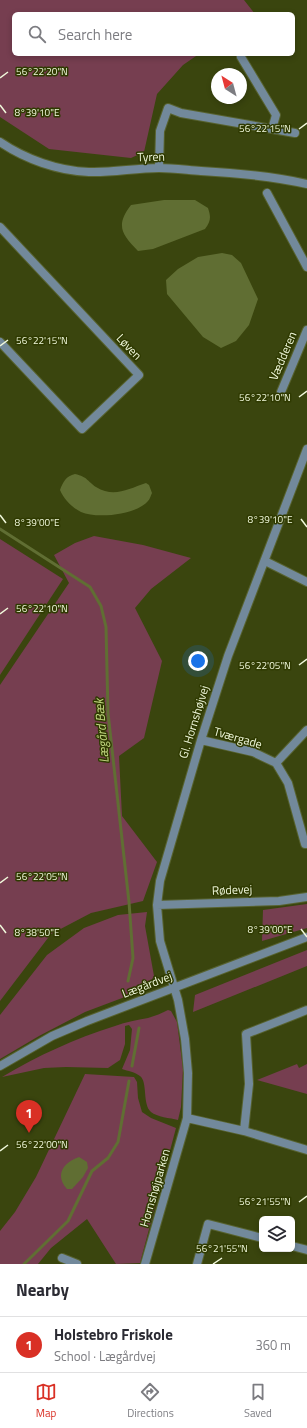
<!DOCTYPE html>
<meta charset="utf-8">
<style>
:root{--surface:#fff;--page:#f2f2f3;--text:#2b2b33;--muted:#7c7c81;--line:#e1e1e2;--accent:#d93025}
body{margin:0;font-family:"Titillium Web",sans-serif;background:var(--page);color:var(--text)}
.controls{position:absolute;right:12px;bottom:12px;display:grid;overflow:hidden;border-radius:6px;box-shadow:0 2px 6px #0003}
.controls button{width:36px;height:36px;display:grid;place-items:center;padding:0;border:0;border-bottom:1px solid var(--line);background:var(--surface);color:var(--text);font:20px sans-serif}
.compass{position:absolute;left:211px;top:68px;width:36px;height:36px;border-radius:50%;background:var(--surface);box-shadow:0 2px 6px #0003;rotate:324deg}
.you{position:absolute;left:198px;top:661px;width:14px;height:14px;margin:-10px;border:3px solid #fff;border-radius:50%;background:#1a73e8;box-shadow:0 0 0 6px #1a73e833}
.badge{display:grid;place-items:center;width:26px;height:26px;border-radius:50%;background:var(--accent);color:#fff;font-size:13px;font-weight:700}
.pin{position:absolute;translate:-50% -33px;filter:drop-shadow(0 1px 2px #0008)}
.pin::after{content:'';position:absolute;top:21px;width:14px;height:12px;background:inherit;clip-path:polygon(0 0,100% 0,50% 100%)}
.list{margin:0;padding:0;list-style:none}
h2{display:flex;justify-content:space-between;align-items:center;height:52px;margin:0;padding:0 16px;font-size:17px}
h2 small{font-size:13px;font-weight:400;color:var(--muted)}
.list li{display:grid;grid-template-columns:26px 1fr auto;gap:12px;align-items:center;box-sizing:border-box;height:56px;padding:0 16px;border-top:1px solid var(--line)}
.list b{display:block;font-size:15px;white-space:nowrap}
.list p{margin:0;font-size:13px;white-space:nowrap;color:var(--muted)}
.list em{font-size:13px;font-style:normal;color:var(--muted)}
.icon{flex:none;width:22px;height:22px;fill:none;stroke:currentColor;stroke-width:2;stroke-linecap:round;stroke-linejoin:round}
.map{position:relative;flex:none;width:307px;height:1264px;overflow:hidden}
.search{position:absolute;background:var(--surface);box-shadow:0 2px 6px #0003;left:12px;right:12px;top:12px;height:44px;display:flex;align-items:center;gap:10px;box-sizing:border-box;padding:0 14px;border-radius:6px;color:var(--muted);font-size:15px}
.sheet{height:108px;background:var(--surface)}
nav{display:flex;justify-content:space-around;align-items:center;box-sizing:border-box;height:56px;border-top:1px solid var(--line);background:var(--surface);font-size:11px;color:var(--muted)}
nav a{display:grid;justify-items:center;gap:2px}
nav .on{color:var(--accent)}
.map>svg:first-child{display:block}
.green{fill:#763e50}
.water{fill:#606e33}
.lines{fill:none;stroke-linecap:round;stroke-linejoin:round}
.stream{stroke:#606e33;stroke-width:3}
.minor-casing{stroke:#57622f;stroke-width:10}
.tertiary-casing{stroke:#57622f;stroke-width:10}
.minor{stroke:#72899b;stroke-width:8}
.tertiary{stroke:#72899b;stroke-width:8}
.ticks{fill:none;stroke:#f0f8db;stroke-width:1.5}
.labels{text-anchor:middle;stroke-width:3;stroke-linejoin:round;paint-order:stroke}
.street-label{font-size:12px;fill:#f0f8db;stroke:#2f3a01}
.water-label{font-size:13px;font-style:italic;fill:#c2d880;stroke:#2f3a01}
.ticks-label{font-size:10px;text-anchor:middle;fill:#f0f8db;stroke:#2f3a01;stroke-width:3;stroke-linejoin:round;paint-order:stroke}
</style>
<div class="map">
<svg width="307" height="1264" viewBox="0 0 307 1264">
<rect width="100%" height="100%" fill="#3a450e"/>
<path class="green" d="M0,0H244L255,14H14V54H199L183,65L157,94L144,152L131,158L49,149L0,117Z
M94,536L143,545L191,558L151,589L135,608L162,661L144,738L119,756L122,816L157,862L143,901L91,913L51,934L0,1001V685L69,583L54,555L75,543Z
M0,539L63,579L0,675Z
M307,904V928L262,941L263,910Z
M147,912L145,926L154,976L146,989L85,1012L39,1036L0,1059V1015L47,955L84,928L118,915Z
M307,950V966L193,1012L195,995Z
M168,1010L171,1011L177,1022L183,1069L181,1107L178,1120C170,1118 157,1117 151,1112C142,1104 148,1082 140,1076C135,1072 128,1071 122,1069L130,1050L132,1029L129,1025L125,1026V1044L120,1060L108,1068L66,1067L44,1068L2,1077C39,1055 74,1039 115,1026C126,1022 137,1020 148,1018C155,1016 162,1013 168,1010Z
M297,1064L299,1068L307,1064V1094L257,1080Z
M85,1074L134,1077L137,1082L138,1098L142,1112L151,1118L176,1128L140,1263L116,1264L87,1219L51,1248L38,1264H0V1231L15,1212L36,1177Z"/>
<path class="water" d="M164,200H195L208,208C211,217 211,221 205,229L153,249L138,251C122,234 115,226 131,205Z
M222,253L232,255L241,263L258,299L249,325L236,341L221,348L203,337L167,294L166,280L178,269L198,257Z
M75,474C88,477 87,481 96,487C114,498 128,489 146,483L149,485L152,493C151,495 150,499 148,501C136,515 97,519 81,512C71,507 64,499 60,490C63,482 66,476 75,474Z
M79,1157L87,1162L88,1168L83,1177L72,1189H67C54,1175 64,1162 79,1157Z"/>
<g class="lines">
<path class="stream" d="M0,529L90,587L101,606L106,627L108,713L129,902L133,958L128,981
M132,1066L139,1028
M24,1264L68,1221L92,1171L108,1158L118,1142L129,1081"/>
<g class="minor-casing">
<path id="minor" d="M241,57L276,115L272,129
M0,142C25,159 58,171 89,172C112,173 135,168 159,168C173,168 187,170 201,171C237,173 272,176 307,184
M159,168L160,131L168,108L181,113L295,133
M267,193L307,267
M0,227L139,375L82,429L0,342
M281,392L307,330
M265,561L307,582
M201,740L253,752L276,763L288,783L305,844H307
M276,763L307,730
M157,905L279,901L307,897
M187,1118L244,1131L307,1150
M244,1131L249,1084L246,1034L307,1010
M292,1246L307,1250
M62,1258L77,1264
M145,1264L187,1118L188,1073L185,1039L178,1000L160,941L157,905L160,881L201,740L228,656L307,449
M197,1264L208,1224L262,1238"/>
</g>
<g class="tertiary-casing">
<path id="tertiary" d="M0,1066L52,1036L87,1021L307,937"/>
</g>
<use href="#minor" class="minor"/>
<use href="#tertiary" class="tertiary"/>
</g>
<path class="ticks" d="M0,78L8,72M0,105L6,113M299,129L307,123M0,346L8,340M299,397L307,391M0,515L6,523M301,519L307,527M0,614L8,608M299,665L307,659M0,883L8,877M0,925L6,933M301,929L307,937M0,1151L8,1145M299,1202L307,1196M213,1264L222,1258"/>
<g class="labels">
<g class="street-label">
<text transform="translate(151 157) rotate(-1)" y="4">Tyren</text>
<text transform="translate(129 347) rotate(47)" y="4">Løven</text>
<text transform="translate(283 356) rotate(-67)" y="4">Vædderen</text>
<text transform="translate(194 722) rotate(-73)" y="4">Gl. Hornshøjvej</text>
<text transform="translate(238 738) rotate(16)" y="4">Tværgade</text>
<text transform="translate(232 890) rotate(-2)" y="4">Rødevej</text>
<text transform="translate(147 985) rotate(-21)" y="4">Lægårdvej</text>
<text transform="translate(155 1188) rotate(-74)" y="4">Hornshøjparken</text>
</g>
<g class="water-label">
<text transform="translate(101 731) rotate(-95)" y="5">Lægård Bæk</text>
</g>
</g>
<g class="ticks-label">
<text x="42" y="75">56°22'20"N</text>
<text x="37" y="116">8°39'10"E</text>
<text x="265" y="132">56°22'15"N</text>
<text x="42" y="344">56°22'15"N</text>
<text x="265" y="401">56°22'10"N</text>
<text x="270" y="523">8°39'10"E</text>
<text x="37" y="526">8°39'00"E</text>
<text x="42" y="612">56°22'10"N</text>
<text x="265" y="669">56°22'05"N</text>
<text x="42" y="880">56°22'05"N</text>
<text x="270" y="933">8°39'00"E</text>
<text x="37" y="936">8°38'50"E</text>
<text x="42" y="1148">56°22'00"N</text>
<text x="265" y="1205">56°21'55"N</text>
<text x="222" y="1252">56°21'55"N</text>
</g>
</svg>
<div class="controls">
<button><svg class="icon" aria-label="layers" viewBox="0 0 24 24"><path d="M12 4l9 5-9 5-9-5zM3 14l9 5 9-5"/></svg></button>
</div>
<svg class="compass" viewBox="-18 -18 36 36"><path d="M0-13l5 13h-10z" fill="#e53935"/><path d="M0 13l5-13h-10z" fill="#7c7c81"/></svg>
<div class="you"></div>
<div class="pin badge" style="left:29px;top:1133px">1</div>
<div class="search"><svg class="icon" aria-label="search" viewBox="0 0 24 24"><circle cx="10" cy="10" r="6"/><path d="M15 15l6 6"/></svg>Search here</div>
</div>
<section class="sheet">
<h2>Nearby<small></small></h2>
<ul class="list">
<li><span class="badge">1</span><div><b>Holstebro Friskole</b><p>School · Lægårdvej</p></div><em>360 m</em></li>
</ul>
</section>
<nav>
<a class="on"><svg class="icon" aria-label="map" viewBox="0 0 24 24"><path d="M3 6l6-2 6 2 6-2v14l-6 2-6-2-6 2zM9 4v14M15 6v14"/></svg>Map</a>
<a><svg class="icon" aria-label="directions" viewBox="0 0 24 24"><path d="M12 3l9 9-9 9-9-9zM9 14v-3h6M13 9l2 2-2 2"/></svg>Directions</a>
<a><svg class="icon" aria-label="saved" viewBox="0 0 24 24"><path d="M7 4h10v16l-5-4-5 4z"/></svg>Saved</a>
</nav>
